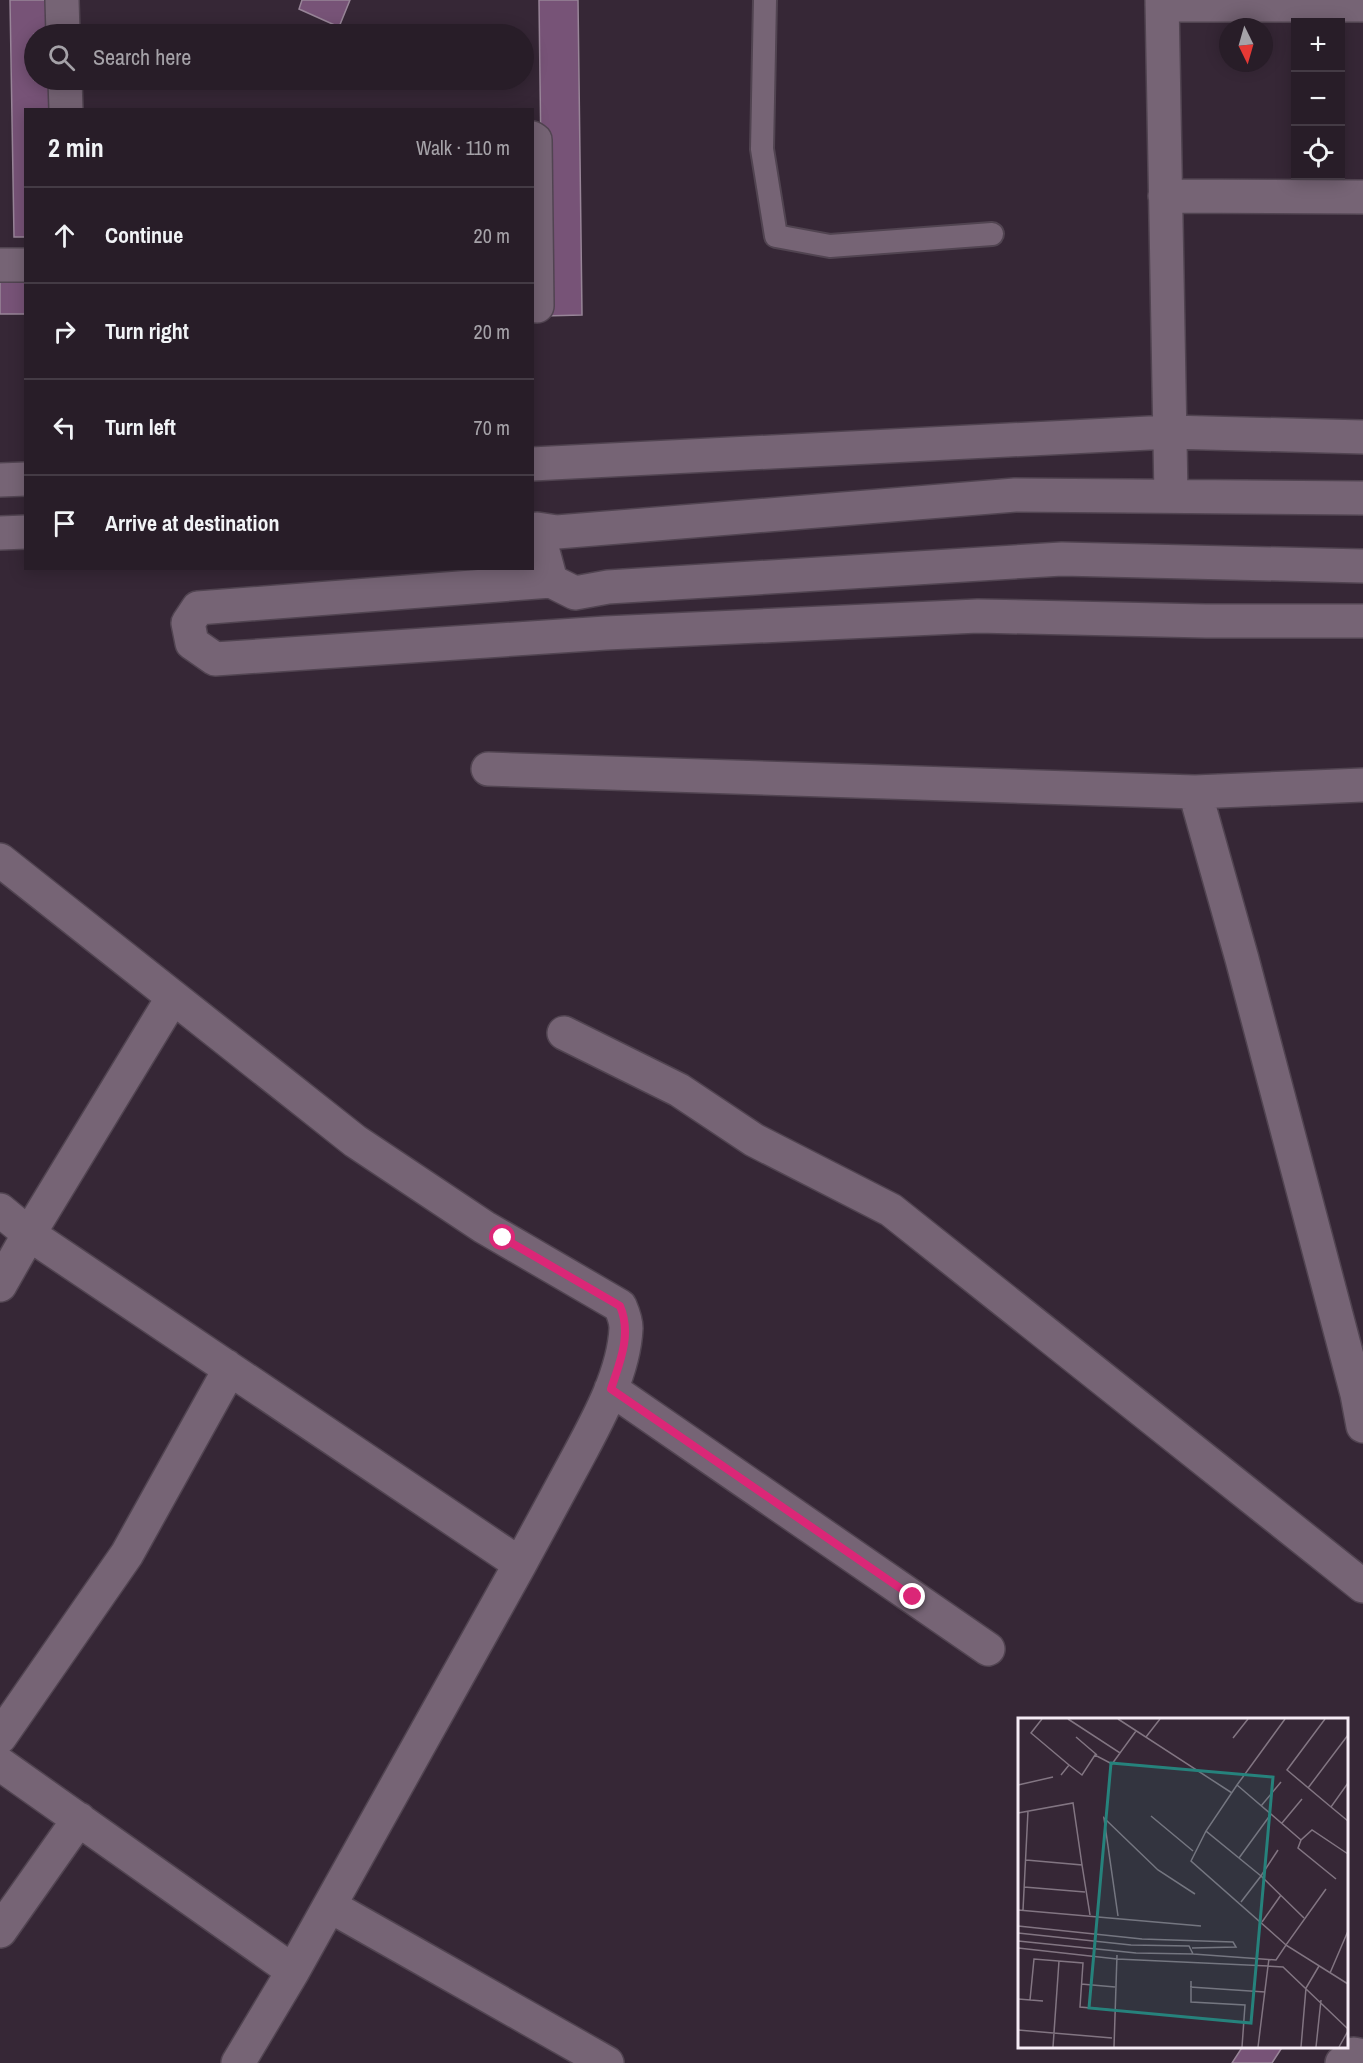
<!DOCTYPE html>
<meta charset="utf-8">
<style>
:root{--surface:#281d28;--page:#342a34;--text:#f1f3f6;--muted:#a5a2a8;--line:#443b45}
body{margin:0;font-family:"Archivo Narrow",sans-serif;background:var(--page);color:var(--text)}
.controls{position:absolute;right:18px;top:18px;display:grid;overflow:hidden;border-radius:0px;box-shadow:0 3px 15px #0003}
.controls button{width:54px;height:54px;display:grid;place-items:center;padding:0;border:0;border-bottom:2px solid var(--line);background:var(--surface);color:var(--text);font:30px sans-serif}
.compass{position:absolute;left:1219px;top:18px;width:54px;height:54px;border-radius:50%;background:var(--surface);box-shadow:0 3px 15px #0003;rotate:175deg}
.stop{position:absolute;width:18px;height:18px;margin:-14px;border:4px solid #db2777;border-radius:50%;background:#fff}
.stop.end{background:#db2777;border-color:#fff;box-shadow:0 2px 6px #0008}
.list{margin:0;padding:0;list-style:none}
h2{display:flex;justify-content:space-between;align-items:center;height:78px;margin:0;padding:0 24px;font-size:26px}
h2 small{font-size:20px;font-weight:400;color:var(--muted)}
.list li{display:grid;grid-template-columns:39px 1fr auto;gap:18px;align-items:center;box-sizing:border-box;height:96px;padding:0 24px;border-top:2px solid var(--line)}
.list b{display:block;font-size:22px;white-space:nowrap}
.list em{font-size:20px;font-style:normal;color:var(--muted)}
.icon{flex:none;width:33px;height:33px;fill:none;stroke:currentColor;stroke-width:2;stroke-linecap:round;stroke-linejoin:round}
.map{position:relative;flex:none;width:1363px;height:2063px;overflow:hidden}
.search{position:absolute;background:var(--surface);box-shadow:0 3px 15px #0003;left:24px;top:24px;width:510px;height:66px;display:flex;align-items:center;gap:15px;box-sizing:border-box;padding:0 21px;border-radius:33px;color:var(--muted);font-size:22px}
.panel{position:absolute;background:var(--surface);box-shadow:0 3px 15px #0003;left:24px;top:108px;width:510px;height:462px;border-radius:0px}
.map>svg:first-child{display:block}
.building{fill:#775377;stroke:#988598;stroke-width:1.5}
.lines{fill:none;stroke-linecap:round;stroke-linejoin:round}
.lane-casing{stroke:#514451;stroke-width:26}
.street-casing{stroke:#514451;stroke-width:36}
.lane{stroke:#766475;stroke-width:22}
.street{stroke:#766475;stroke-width:33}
.route{stroke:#db2777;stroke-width:8}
.inset-road{fill:none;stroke:#827582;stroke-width:1.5}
.view{fill:#26827c;fill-opacity:0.15;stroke:#26827c;stroke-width:3}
.inset-edge{fill:none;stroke:#f5ebf5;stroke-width:3}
</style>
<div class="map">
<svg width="1363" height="2063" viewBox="0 0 1363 2063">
<rect width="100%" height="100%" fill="#362736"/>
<path class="building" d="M10,0H50L51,34H34V80H52V110H26V237H14Z
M302,0H350L339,27L299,9Z
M539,0H578L582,315L543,316Z
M26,271V314H0V272Z
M1243,2046H1283L1272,2063H1232Z"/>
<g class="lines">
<g class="lane-casing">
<path id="lane" d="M765,0L762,149L776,236L830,246L992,234"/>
</g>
<g class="street-casing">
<path id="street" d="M62,0L63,34
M1162,0L1171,496
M1162,5H1363
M65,80L66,110
M532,138L535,140L537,306
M1165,196L1363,197
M0,265H26
M532,464L1169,432L1363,437
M0,480L26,479
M1363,498L1015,495L557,532L537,529L551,581L575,593L608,587L1062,559L1363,566
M0,533L26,532
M551,581L198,608L188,623L192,643L215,659L606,633L978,616L1206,621H1363
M488,769L1195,792L1363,785
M1195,792L1242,959L1357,1394L1363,1426
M0,860L355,1141L484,1227L620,1306C623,1313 626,1320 626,1328C624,1375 595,1425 573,1466C555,1499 538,1531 520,1564
M564,1033L679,1090L754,1140L891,1210L1363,1586
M0,1210L29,1234L173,997
M0,1285L29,1234L520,1564L293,1971
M611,1389L988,1649
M0,1737L127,1554L227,1374L226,1366
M0,1764L293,1971L238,2063
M330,1906L607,2063
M0,1931L79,1819
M1342,2063L1354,2054L1363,2056"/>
</g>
<use href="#lane" class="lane"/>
<use href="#street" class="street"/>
</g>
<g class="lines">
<path class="route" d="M503,1238L620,1306C632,1334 620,1362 611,1389L913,1597"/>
</g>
<g transform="translate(1018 1718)">
<rect width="330" height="330" fill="#362736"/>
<path class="inset-road" d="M24,1L13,15L51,47M50,1L102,35L118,13M100,1L214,75M267,1L219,67L283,122M307,1L269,52L313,89L330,65M58,19L79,37M128,19L142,1M215,20L230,1M43,57L51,47L64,57L77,37L94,46L102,35M0,67L35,59M219,67L188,113L243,158L260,132M290,70L330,17M243,88L263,64M313,89L330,103M0,95L55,85L64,147M133,98L175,133M264,105L284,81M188,113L173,143L268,227L308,171M221,140L253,96M8,142L64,147L72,197M318,161L280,130L283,122L294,112L330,136M6,169L67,174M223,184L243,158L286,200M0,192L183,208M5,192L10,93M100,198L86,100L140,152L177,176M244,204L263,177M0,208L124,221L215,224L218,229L174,230M0,215L113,227L171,228L175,236L118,235L0,223M0,230L99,241L250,248L251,241M175,236L258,242L268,227L330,266M312,255L330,213M173,263V284L227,287L224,329M63,266L97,269M172,269L247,274M0,281L25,283M12,282L16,241L65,245L62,289L95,292M0,312L94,320M35,329L41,243M96,329L99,237M240,329L250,248L265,249L330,311M283,329L288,270L301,248M298,329L303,282M321,329L330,313"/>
<path class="view" d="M93,45L255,59L233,305L71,290Z"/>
<rect width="330" height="330" class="inset-edge"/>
</g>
</svg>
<div class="controls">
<button>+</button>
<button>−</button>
<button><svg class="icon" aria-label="locate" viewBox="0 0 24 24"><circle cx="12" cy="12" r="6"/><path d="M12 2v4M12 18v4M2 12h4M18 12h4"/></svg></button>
</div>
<svg class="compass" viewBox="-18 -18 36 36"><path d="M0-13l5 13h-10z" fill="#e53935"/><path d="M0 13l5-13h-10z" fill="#a5a2a8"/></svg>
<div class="stop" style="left:503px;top:1238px"></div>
<div class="stop end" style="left:913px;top:1597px"></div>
<div class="search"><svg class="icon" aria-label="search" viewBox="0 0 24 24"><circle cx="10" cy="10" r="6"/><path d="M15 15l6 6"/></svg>Search here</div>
<section class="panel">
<h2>2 min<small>Walk · 110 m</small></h2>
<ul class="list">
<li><svg class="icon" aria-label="ahead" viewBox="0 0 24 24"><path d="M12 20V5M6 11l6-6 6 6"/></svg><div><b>Continue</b></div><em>20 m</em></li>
<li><svg class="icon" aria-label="right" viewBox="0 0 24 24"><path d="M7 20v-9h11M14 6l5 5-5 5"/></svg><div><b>Turn right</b></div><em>20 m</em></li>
<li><svg class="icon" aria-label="left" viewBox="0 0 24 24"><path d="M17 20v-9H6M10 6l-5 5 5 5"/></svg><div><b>Turn left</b></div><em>70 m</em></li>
<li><svg class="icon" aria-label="arrive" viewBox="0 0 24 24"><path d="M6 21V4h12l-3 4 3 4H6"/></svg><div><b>Arrive at destination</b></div></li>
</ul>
</section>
</div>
